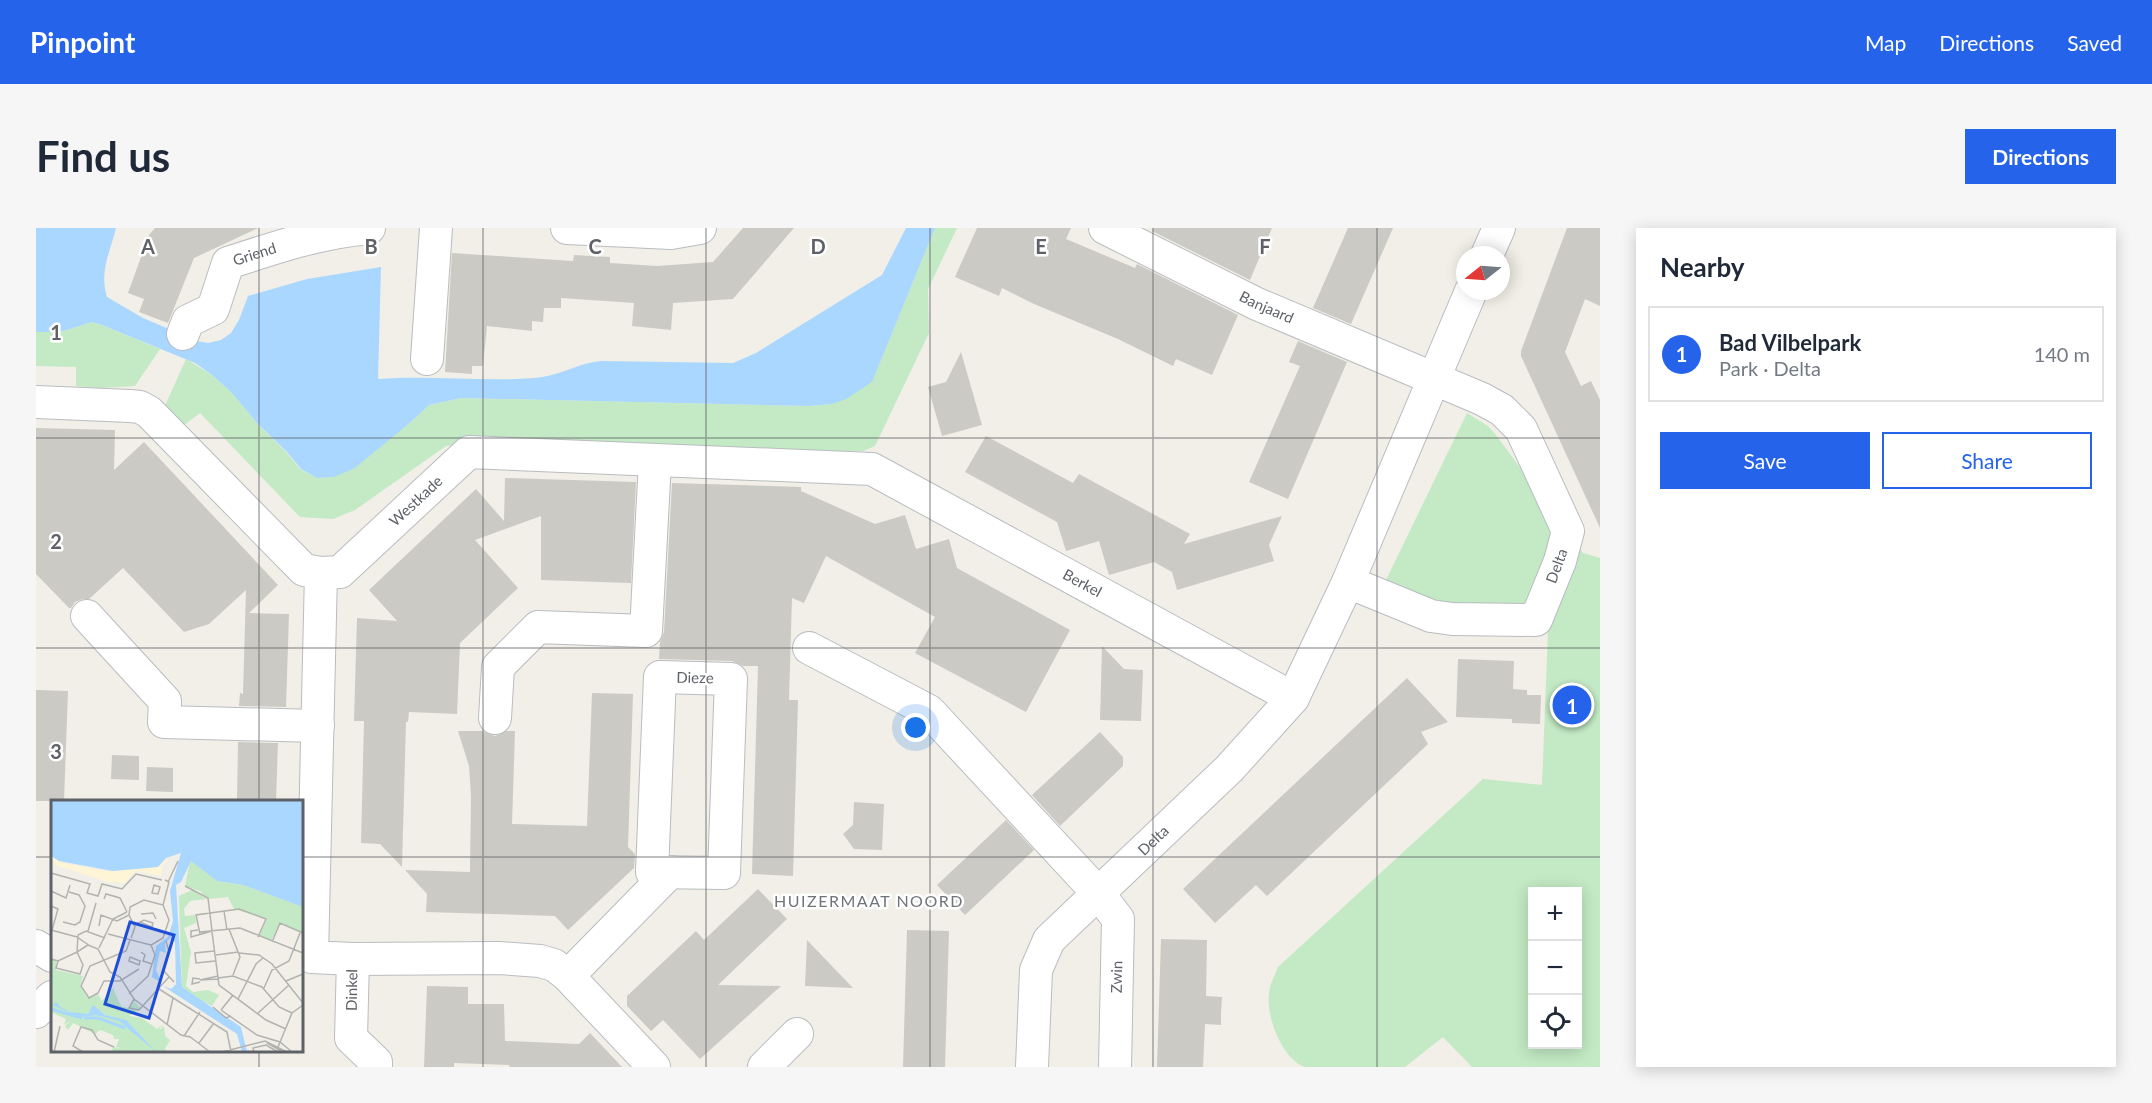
<!DOCTYPE html>
<meta charset="utf-8">
<style>
:root{--surface:#fff;--page:#f6f6f7;--text:#1f2937;--muted:#747a83;--line:#e0e1e3;--accent:#2563eb}
body{margin:0;font-family:Lato,sans-serif;background:var(--page);color:var(--text)}
.controls{position:absolute;right:18px;bottom:18px;display:grid;overflow:hidden;border-radius:0px;box-shadow:0 3px 15px #0003}
.controls button{width:54px;height:54px;display:grid;place-items:center;padding:0;border:0;border-bottom:2px solid var(--line);background:var(--surface);color:var(--text);font:30px sans-serif}
.compass{position:absolute;left:1420px;top:18px;width:54px;height:54px;border-radius:50%;background:var(--surface);box-shadow:0 3px 15px #0003;rotate:253deg}
.you{position:absolute;left:880px;top:500px;width:21px;height:21px;margin:-15px;border:4px solid #fff;border-radius:50%;background:#1a73e8;box-shadow:0 0 0 9px #1a73e833}
.badge{display:grid;place-items:center;width:39px;height:39px;border-radius:50%;background:var(--accent);color:#fff;font-size:20px;font-weight:700}
.pin{position:absolute;translate:-50% -50%;border:3px solid #fff;box-shadow:0 2px 6px #0006}
.list{margin:0;padding:0;list-style:none}
h2{display:flex;justify-content:space-between;align-items:center;height:78px;margin:0;padding:0 24px;font-size:26px}
h2 small{font-size:20px;font-weight:400;color:var(--muted)}
.list li{display:grid;grid-template-columns:39px 1fr auto;gap:18px;align-items:center;box-sizing:border-box;height:96px;margin:0 12px 12px;padding:0 12px;border:2px solid var(--line);border-radius:0px}
.list b{display:block;font-size:22px;white-space:nowrap}
.list p{margin:0;font-size:20px;white-space:nowrap;color:var(--muted)}
.list em{font-size:20px;font-style:normal;color:var(--muted)}
.actions{display:flex;gap:12px;padding:18px 24px}
.actions a{flex:1;padding:14px 0;border:2px solid var(--accent);border-radius:0px;text-align:center;font-size:21px;color:var(--accent)}
.actions .main{background:var(--accent);color:#fff}
.icon{flex:none;width:33px;height:33px;fill:none;stroke:currentColor;stroke-width:2;stroke-linecap:round;stroke-linejoin:round}
.map{position:relative;flex:none;width:1564px;height:839px;overflow:hidden;border-radius:0px}
header{display:flex;align-items:center;gap:36px;box-sizing:border-box;height:84px;padding:0 30px;background:var(--accent);color:#fff}
header strong{font-size:28px}
nav{display:flex;gap:33px;margin-inline-start:auto;font-size:21px}
.intro{display:flex;align-items:center;justify-content:space-between;box-sizing:border-box;height:144px;padding:0 36px}
h1{margin:0;font-size:42px}
.button{padding:15px 27px;border-radius:0px;background:var(--accent);color:#fff;font-size:21px;font-weight:700}
main{display:flex;gap:36px;padding:0 36px}
aside{flex:1;background:var(--surface);border-radius:0px;box-shadow:0 3px 15px #0003}
.map>svg:first-child{display:block}
.green{fill:#c3eac4;fill-rule:evenodd}
.water{fill:#a9d7ff}
.building{fill:#cccac4}
.lines{fill:none;stroke-linecap:round;stroke-linejoin:round}
.minor-casing{stroke:#b9bcc1;stroke-width:34}
.minor{stroke:#fff;stroke-width:32}
.grid{fill:none;stroke:#5e6268;stroke-width:1.5;stroke-opacity:0.55}
.labels{text-anchor:middle;stroke-width:5;stroke-linejoin:round;paint-order:stroke}
.street-label{font-size:15px;fill:#5e6268;stroke:#fff}
.neighbourhood-label{font-size:16px;letter-spacing:1.5px;fill:#6f747a;stroke:#fff}
.inset-river{fill:none;stroke:#a9d7ff;stroke-width:3}
.inset-road{fill:none;stroke:#b2b3b0;stroke-width:1.5}
.view{fill:#1d4ed8;fill-opacity:0.15;stroke:#1d4ed8;stroke-width:3}
.inset-edge{fill:none;stroke:#5e6268;stroke-width:3}
.grid-label{font-size:20px;text-anchor:middle;font-weight:bold;fill:#5e6268;stroke:#fff;stroke-width:5;stroke-linejoin:round;paint-order:stroke}
</style>
<header>
<strong>Pinpoint</strong>
<nav><a>Map</a><a>Directions</a><a>Saved</a></nav>
</header>
<div class="intro"><h1>Find us</h1><a class="button">Directions</a></div>
<main>
<div class="map">
<svg width="1564" height="839" viewBox="0 0 1564 839">
<rect width="100%" height="100%" fill="#f1efe7"/>
<path class="green" d="M899,0H921L892,61L893,105L839,218L827,223L649,222L431,216L410,218L319,282L297,291L264,289L164,185L147,198L128,180L150,131L176,147L195,164L221,195L251,225L264,241L281,250L298,249L349,214L376,193L393,177L425,170L772,178L796,176L836,153Z
M56,94L66,97L124,121L99,158L64,160L40,158V139L0,138V104H24Z
M1431,185L1452,198L1460,207L1547,325L1564,330V839H1436L1407,809L1369,839H1269C1246,831 1230,789 1233,766C1233,757 1239,747 1242,739L1447,551L1506,557L1512,403L1486,381L1396,379L1354,360L1350,352ZM1496,664H1542V816H1496Z"/>
<path class="water" d="M0,0H80C74,25 63,43 71,69L107,90L161,113L172,115L185,112L195,105L203,92L212,68L271,51L345,39L342,151C394,147 446,154 498,150C521,149 542,135 565,133L697,135L720,125L846,47L870,0H899L836,154L810,171L796,176L772,178L425,170L393,177L376,193L319,240L298,249L281,250L265,241L251,224L221,195L195,164L176,147L159,135L66,97L56,94L24,104H0Z"/>
<path class="building" d="M119,0H222L158,30L132,95L103,84L108,71L92,65L113,7Z
M707,0H758L697,71L637,75L635,102L596,98L598,75L525,70V80H508L507,94L496,93V103L451,98L447,138H436V146L409,144L416,25L537,33L538,27L555,28L574,29V35L621,38L677,34Z
M941,0H1035L1030,11L1099,40L1101,36L1202,87L1176,147L1140,131L1137,138L1082,111L998,76L966,60L963,68L919,49Z
M1117,0H1236L1214,52L1116,3Z
M1312,0H1357L1315,96L1277,80Z
M1531,0H1564V78L1549,71L1529,124L1545,158L1555,153L1564,172V300L1485,128V123Z
M1262,113L1311,134L1252,271L1213,254L1264,138L1253,134Z
M925,124L946,197L906,208L892,159L910,154Z
M0,200L79,202L78,242L108,214L242,357L213,385L253,386L250,479L203,478L204,465L207,466L210,362L173,396L148,404L87,340L53,371H47L39,374L35,380H33L0,346Z
M950,208L1037,255L1043,246L1154,306L1148,316L1246,288L1233,317L1238,333L1141,362L1136,344L1118,334L1073,347L1063,313L1030,323L1021,294L929,244Z
M469,250L600,254L595,355L505,352V288L439,312L482,360L424,415L421,486L373,484L372,494H370L366,639L344,616L325,615L328,493H318L321,390L361,393L333,362L440,261L468,293Z
M636,255L765,259V263L839,296L869,287L880,321L913,311L921,340L1034,402L990,484L879,425L899,389L790,328L768,375L756,370L753,472H762L757,648L716,646L722,438H707L696,433L623,431L624,414L628,404Z
M1066,418L1088,441L1107,442L1105,493L1064,492Z
M1422,431L1478,433L1477,461L1491,462V467H1505L1504,496L1476,495V491L1420,489Z
M1371,450L1412,494L1385,504L1392,516L1231,668L1220,657L1179,695L1147,661Z
M0,462L32,463L28,573H0Z
M556,465L597,466L592,619L599,626L598,640L532,702L519,688L390,684L391,666L369,642L434,644L435,568L433,538L422,503H447L459,508L470,503H479L476,596L551,598Z
M1064,504L1087,529V538L1024,598L996,567Z
M202,514L242,515L240,573H201Z
M76,527L103,528V552L75,551Z
M111,539L137,540V564L110,563Z
M818,574L848,576L846,622L818,621L807,606L817,597Z
M970,592L998,622L929,687L901,657Z
M722,661L751,691L682,757L745,758L664,831L627,792L615,803L591,778V768L660,703L668,712Z
M871,702L913,703L909,839H867Z
M1125,711L1171,712L1170,768L1186,769L1185,785V797L1169,796L1167,839H1121Z
M771,712L817,760L769,758Z
M391,758L432,759V776H468L469,813L543,816L554,805L586,839H473L474,837L418,835V839H388Z"/>
<g class="lines">
<g class="minor-casing">
<g id="minor">
<path d="M531,0L635,5L664,0"/>
<path id="s1" d="M1069,0L1221,76L1446,171L1466,182L1485,201L1532,303L1524,333L1500,392L1416,391L1395,388L1312,354"/>
<path d="M1451,27L1463,0"/>
<path id="s2" d="M147,106L152,93L177,81L192,35C238,20 285,4 333,0"/>
<path d="M391,131L400,0"/>
<path id="s3" d="M0,174L94,178L104,179L113,184L268,342L285,345L304,344L433,224L836,241L1257,470"/>
<path d="M285,345L276,729L317,731L315,810L340,834V839"/>
<path d="M51,388L129,473L128,494L282,498"/>
<path d="M773,420L893,483L1062,665L1082,691L1079,839"/>
<path d="M624,449L695,451L688,645L616,644Z"/>
<path d="M459,490L462,439L502,399L610,403L619,233"/>
<path d="M0,718L16,728"/>
<path d="M317,731L463,730L504,733L518,737L532,748L618,839"/>
<path d="M532,748L634,644"/>
<path d="M0,784L16,769"/>
<path d="M728,839L761,806"/>
<path id="s4" d="M996,839L1000,742L1013,712L1193,541L1257,470L1312,354L1435,63"/>
</g>
</g>
<use href="#minor" class="minor"/>
</g>
<path class="grid" d="M223,0V574M447,0V839M670,0V839M894,0V839M1117,0V839M1341,0V839M0,210H1564M0,420H1564M0,629H16M266,629H1564M223,822V839"/>
<g class="labels">
<g class="street-label">
<text dy="5" stroke="none"><textPath href="#s2" startOffset="118">Griend</textPath></text>
<text dy="5" stroke="none"><textPath href="#s1" startOffset="180">Banjaard</textPath></text>
<text dy="5" stroke="none"><textPath href="#s3" startOffset="476">Westkade</textPath></text>
<text transform="translate(1521 338) rotate(-70)" y="5">Delta</text>
<text dy="5" stroke="none"><textPath href="#s3" startOffset="1191">Berkel</textPath></text>
<text transform="translate(659 450) rotate(1)" y="5">Dieze</text>
<text dy="5" stroke="none"><textPath href="#s4" startOffset="274">Delta</textPath></text>
<text transform="translate(1081 749) rotate(-89)" y="5">Zwin</text>
<text transform="translate(316 762) rotate(-89)" y="5">Dinkel</text>
</g>
<g class="neighbourhood-label">
<text x="833" y="679">HUIZERMAAT NOORD</text>
</g>
</g>
<g transform="translate(15 572)">
<rect width="252" height="252" fill="#f1efe7"/>
<path d="M139,61L147,62L166,81L192,85L252,107V133L229,122L220,141L208,136L216,119L183,109L177,97L157,99L149,91L134,86ZM127,85L132,176L128,96L141,90L156,99L139,101L133,109L134,116L144,115L145,123L133,128L140,152L135,186L142,192L157,190L168,195L161,206L152,201L159,209L131,187ZM0,159L5,161V170L32,176L29,186L37,198L47,194L51,201L62,188L70,206L77,208L83,201L90,208L78,216L91,218L106,229L111,225L108,230L113,226L114,236L119,240L114,249L117,252H61L62,247L72,249L65,247L68,239H63L62,235L49,230L44,234L22,223L17,230L14,226L20,221L13,225L15,219L0,212Z" fill="#c3eac4"/>
<path d="M0,56L12,63L54,71L107,67L112,62L119,59L112,64L110,76L85,71L74,83L57,82L4,65Z" fill="#fdf5d6"/>
<path d="M0,0H252V107L192,85L166,81L140,61L130,82L125,85L131,187L190,227L196,252H191L186,234L112,186L120,189L125,184L124,142L120,138L114,143L115,153L109,151L105,170L111,183L101,177L105,146L117,137L122,121L119,91L130,53L115,58L107,67L62,71L8,61L0,56ZM10,200L6,202L9,207L20,212L37,214L42,205L54,215L75,220L105,252L68,221L45,215L30,217L1,205Z" fill="#a9d7ff"/>
<path class="inset-river" d="M0,209L31,218M33,218H47L74,228"/>
<path class="inset-road" d="M0,73L39,84L36,93L47,96L51,84L71,89L85,74L111,80M117,82L127,61M103,85L109,87L107,94L101,93ZM134,86L157,98L161,131M0,91L15,98L19,85M53,99L55,94L69,98L76,112M0,106L7,109L1,130M173,111L176,130M90,114L102,113L105,119M78,115L84,127L80,138M12,122L24,125L29,122L34,106L28,95L18,92M48,126L50,115L66,121L78,115L79,107L93,100L112,105M83,126L85,124L93,120L102,123L101,127L89,122M178,129L189,157L182,175M0,130L26,137L39,146M147,130L140,131V137L161,131M37,131L45,103M149,132L189,128L252,153M161,132L168,185L215,220L235,229M57,134L100,145M149,134L145,115L188,109L215,119L207,137M79,140L75,151L39,166L30,186L38,198L47,193L53,181H69L88,169M115,141L118,152L112,170L123,182M221,142L229,123L252,133M37,145L47,149L59,172L69,177L83,199L130,235L139,237M37,145L26,152L27,135L35,131L54,138M48,148L62,119L76,112M163,151L144,153L145,163L164,161M90,152L94,155L92,161L101,164M188,153L208,155L221,164L252,203M165,155L187,152M79,157L89,161L88,165L78,161ZM0,159L7,161L26,152L32,165L29,174L5,168L7,161M167,176L149,180L167,179M167,178L182,176L211,187L228,207L241,213M149,179L142,178L141,184L149,182M235,181L252,174M213,188L221,170L238,161L249,133M108,189L176,232L180,252M78,194L97,176L104,155L100,145L112,138L118,120L112,105L118,82L114,80M83,199L78,208L88,210L118,177M187,199L205,164L212,158M162,207L175,218L180,216M170,210L206,235L229,242L241,252M170,210L182,195M206,214L238,185M116,225L122,198M133,236L149,212M138,236L159,252M148,243L163,223M216,243L232,252M227,247L241,213L252,205M3,252L9,226M32,252L22,246L30,227L41,230L47,240L63,247M171,252L214,241L236,252M203,252L202,248L215,245L227,252"/>
<path class="view" d="M79,122L123,135L98,218L54,204Z"/>
<rect width="252" height="252" class="inset-edge"/>
</g>
<g class="grid-label">
<text x="112" y="26">A</text>
<text x="335" y="26">B</text>
<text x="559" y="26">C</text>
<text x="782" y="26">D</text>
<text x="1005" y="26">E</text>
<text x="1229" y="26">F</text>
<text x="20" y="112">1</text>
<text x="20" y="321">2</text>
<text x="20" y="531">3</text>
</g>
</svg>
<div class="controls">
<button>+</button>
<button>−</button>
<button><svg class="icon" aria-label="locate" viewBox="0 0 24 24"><circle cx="12" cy="12" r="6"/><path d="M12 2v4M12 18v4M2 12h4M18 12h4"/></svg></button>
</div>
<svg class="compass" viewBox="-18 -18 36 36"><path d="M0-13l5 13h-10z" fill="#e53935"/><path d="M0 13l5-13h-10z" fill="#747a83"/></svg>
<div class="you"></div>
<div class="pin badge" style="left:1536px;top:477px">1</div>
</div>
<aside>
<h2>Nearby<small></small></h2>
<ul class="list">
<li><span class="badge">1</span><div><b>Bad Vilbelpark</b><p>Park · Delta</p></div><em>140 m</em></li>
</ul>
<div class="actions"><a class="main">Save</a><a>Share</a></div>
</aside>
</main>
